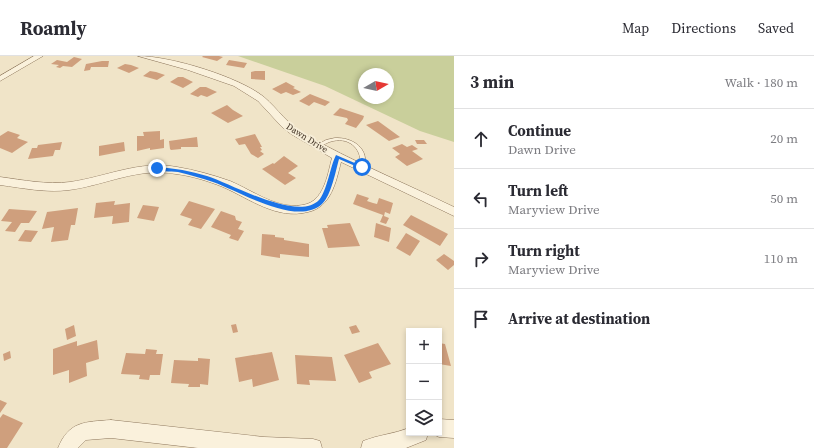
<!DOCTYPE html>
<meta charset="utf-8">
<style>
:root{--surface:#fff;--page:#f2f2f3;--text:#2b2b33;--muted:#7c7c81;--line:#e1e1e2}
body{margin:0;font-family:"Source Serif 4",serif;background:var(--page);color:var(--text)}
.controls{position:absolute;right:12px;bottom:12px;display:grid;overflow:hidden;border-radius:0px;box-shadow:0 2px 6px #0003}
.controls button{width:36px;height:36px;display:grid;place-items:center;padding:0;border:0;border-bottom:1px solid var(--line);background:var(--surface);color:var(--text);font:20px sans-serif}
.compass{position:absolute;left:358px;top:12px;width:36px;height:36px;border-radius:50%;background:var(--surface);box-shadow:0 2px 6px #0003;rotate:81deg}
.stop{position:absolute;width:12px;height:12px;margin:-9px;border:3px solid #1a73e8;border-radius:50%;background:#fff}
.stop.end{background:#1a73e8;border-color:#fff;box-shadow:0 1px 4px #0008}
.list{margin:0;padding:0;list-style:none}
h2{display:flex;justify-content:space-between;align-items:center;height:52px;margin:0;padding:0 16px;font-size:17px}
h2 small{font-size:13px;font-weight:400;color:var(--muted)}
.list li{display:grid;grid-template-columns:26px 1fr auto;gap:12px;align-items:center;box-sizing:border-box;height:60px;padding:0 16px;border-top:1px solid var(--line)}
.list b{display:block;font-size:15px;white-space:nowrap}
.list p{margin:0;font-size:13px;white-space:nowrap;color:var(--muted)}
.list em{font-size:13px;font-style:normal;color:var(--muted)}
.icon{flex:none;width:22px;height:22px;fill:none;stroke:currentColor;stroke-width:2;stroke-linecap:round;stroke-linejoin:round}
.map{position:relative;flex:none;width:454px;height:392px;overflow:hidden}
header{display:flex;align-items:center;gap:24px;box-sizing:border-box;height:56px;padding:0 20px;background:var(--surface);border-bottom:1px solid var(--line)}
header strong{font-size:19px}
nav{display:flex;gap:22px;margin-inline-start:auto;font-size:14px}
main{display:flex}
aside{flex:1;background:var(--surface)}
.map>svg:first-child{display:block}
.green{fill:#c9cf9b;fill-rule:evenodd}
.building{fill:#cf9f7d}
.lines{fill:none;stroke-linecap:round;stroke-linejoin:round}
.service-casing{stroke:#8d765c;stroke-width:1}
.minor-casing{stroke:#8d765c;stroke-width:1}
.service{fill:#faf1dc;fill-rule:evenodd}
.minor{fill:#faf1dc;fill-rule:evenodd}
.route{fill:#1a73e8}
.labels{text-anchor:middle;stroke-width:4;stroke-linejoin:round;paint-order:stroke}
.far-street-label{font-size:9px;fill:#3d2e20;stroke:#f7eed8}
</style>
<header>
<strong>Roamly</strong>
<nav><a>Map</a><a>Directions</a><a>Saved</a></nav>
</header>
<main>
<div class="map">
<svg width="454" height="392" viewBox="0 0 454 392">
<rect width="100%" height="100%" fill="#f0e4c8"/>
<path class="green" d="M238,0H454V86L420,75L325,30ZM364,18H388V42H364Z"/>
<path class="building" d="M203,0H219L223,1L217,5L202,1Z
M74,1L82,3L72,11L63,10L60,12L56,11L59,9L51,8L57,4L67,6Z
M229,4L247,7L244,12L226,9Z
M102,5H109L108,11H91L90,14L84,15L86,8Z
M125,8L131,9L139,12L129,17L117,12Z
M150,15L156,16L165,19L157,24L143,20Z
M255,15H265V24L251,23V16Z
M178,21H183L193,26L183,32L170,26Z
M286,26L295,31L293,32L301,36L293,39L286,36L281,38L272,33Z
M200,31H206L217,36L207,41L201,39L198,41L190,38Z
M310,38L330,46L325,50L314,46L309,50L299,45Z
M227,49L233,54L243,60L228,67L211,57Z
M340,52L364,60L363,63L356,72L345,68L348,64L347,62L333,59Z
M378,65L400,81L389,85L366,69Z
M8,75L20,79L17,82L28,86L12,97L0,92V80Z
M160,75V84L164,83V92L150,94V92L137,95V80H144L143,76Z
M255,78L262,91H260L262,94L260,95L264,98L258,102L251,98L245,88L239,89L235,83Z
M197,81L198,91H181V93L171,94L170,93L169,85Z
M415,84H424L427,88H417Z
M62,86L60,94H55L53,100L28,103L32,92H37L38,89Z
M124,86L125,95L99,100V90Z
M402,88L407,91L412,89L418,93L412,95L423,103L407,110L395,101L400,98L392,92Z
M284,100L298,110L288,117L296,122L285,129L262,113L273,107L274,108Z
M357,138L369,142L367,145L373,147L377,148L379,142L393,147L390,158L385,156L384,160L389,162L386,168L380,166L383,159L353,148Z
M115,145L114,149L130,147L129,166L112,168L113,160L94,162L96,147Z
M189,145L215,153L201,173L188,169L192,163L180,159Z
M143,149L159,151L154,165L137,162Z
M78,152L75,169H71L68,184L51,186L54,171L42,173L47,156Z
M9,153L37,155L29,167H21L15,176L5,175L12,166L1,165Z
M221,155L235,160L236,164L242,166L238,173L244,175L238,185L229,182L231,179L211,171Z
M411,159L448,178L440,190L403,169Z
M350,167L360,190L328,192L322,172H328L327,169Z
M376,167L391,172L389,186L374,181Z
M25,174L38,175L31,186L18,185Z
M406,177L420,185L410,200L396,192Z
M262,178L275,179V181L284,182V184L309,188V201L280,198V202L261,199Z
M444,198L454,205V209L448,214L436,204Z
M236,268L238,276L233,277L231,269Z
M74,269L76,280L67,284L65,273Z
M356,269L360,276L352,278L349,271Z
M97,284L99,303L86,307L87,320L69,327V314L53,319V293L77,285V290Z
M378,287L391,308L369,316L372,322L359,327L344,299Z
M439,287L445,288L451,310L439,308Z
M146,293L157,294L156,298H163L160,319H150L149,324L139,323L140,319L121,318L126,297L145,298Z
M10,295L11,302L4,305L3,298Z
M272,296L279,324L253,331L252,323L239,326L235,302Z
M295,299L332,301L336,325L309,324L310,329L297,328Z
M198,302L210,303L208,329L200,328V331H188L189,328L171,327L174,304L198,305Z
M0,344L7,347L0,357Z
M3,358L23,367L7,392H0V362Z"/>
<g class="lines">
<g class="service-casing">
<path id="service" d="M335,82C353,81 370,93 364,112H360V111C363,95 351,81 333,85C328,86 323,89 319,91H317L315,90L326,84Z"/>
</g>
<g class="minor-casing">
<path id="minor" d="M34,0H43L0,25V20Z
M138,0C171,0 239,21 264,41C278,53 287,68 304,78C352,105 404,127 454,151V160L341,106C336,126 331,151 308,156C277,164 250,143 223,131C208,125 192,120 176,118C138,111 106,129 69,134C46,137 23,132 0,129V121C23,124 47,129 70,126C106,121 139,104 177,111C195,114 213,119 230,125C254,135 280,156 307,148C325,142 328,116 332,102L291,78L282,71L258,45L234,30L188,14Z
M439,363L454,364V382L439,381L433,378L432,377H439Z
M111,364L264,381L313,383L320,385L322,392H198L111,382L86,384L78,392H58C69,365 85,366 111,364Z
M409,372V377H428L426,384L406,392H361L363,385C378,379 394,378 409,372Z"/>
</g>
<use href="#service" class="service"/>
<use href="#minor" class="minor"/>
</g>
<path class="route" d="M336,99L364,111L360,112L339,103C336,114 331,140 322,148C297,171 239,135 213,126C202,122 190,119 178,116C170,115 160,117 154,112L157,111C174,112 191,115 207,120C232,128 298,166 319,144C327,135 330,111 336,99Z"/>
<g class="labels">
<g class="far-street-label">
<text transform="translate(307 82) rotate(32)" y="3">Dawn Drive</text>
</g>
</g>
</svg>
<div class="controls">
<button>+</button>
<button>−</button>
<button><svg class="icon" aria-label="layers" viewBox="0 0 24 24"><path d="M12 4l9 5-9 5-9-5zM3 14l9 5 9-5"/></svg></button>
</div>
<svg class="compass" viewBox="-18 -18 36 36"><path d="M0-13l5 13h-10z" fill="#e53935"/><path d="M0 13l5-13h-10z" fill="#7c7c81"/></svg>
<div class="stop" style="left:362px;top:111px"></div>
<div class="stop end" style="left:157px;top:112px"></div>
</div>
<aside>
<h2>3 min<small>Walk · 180 m</small></h2>
<ul class="list">
<li><svg class="icon" aria-label="ahead" viewBox="0 0 24 24"><path d="M12 20V5M6 11l6-6 6 6"/></svg><div><b>Continue</b><p>Dawn Drive</p></div><em>20 m</em></li>
<li><svg class="icon" aria-label="left" viewBox="0 0 24 24"><path d="M17 20v-9H6M10 6l-5 5 5 5"/></svg><div><b>Turn left</b><p>Maryview Drive</p></div><em>50 m</em></li>
<li><svg class="icon" aria-label="right" viewBox="0 0 24 24"><path d="M7 20v-9h11M14 6l5 5-5 5"/></svg><div><b>Turn right</b><p>Maryview Drive</p></div><em>110 m</em></li>
<li><svg class="icon" aria-label="arrive" viewBox="0 0 24 24"><path d="M6 21V4h12l-3 4 3 4H6"/></svg><div><b>Arrive at destination</b></div></li>
</ul>
</aside>
</main>
